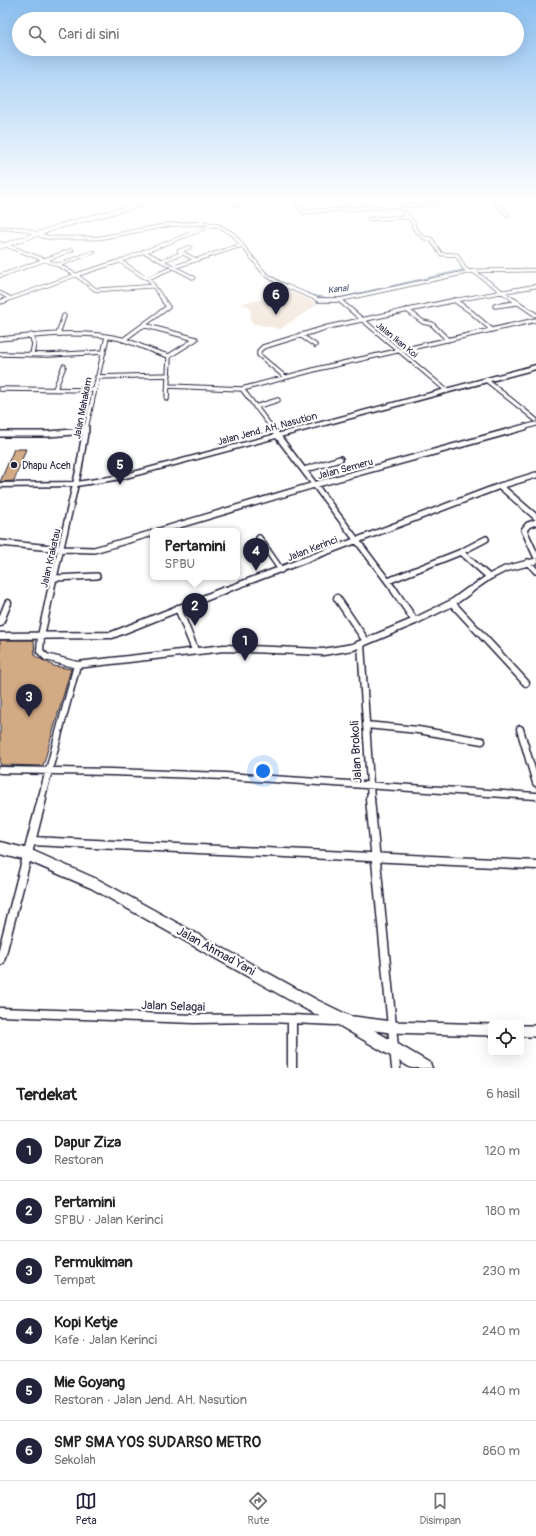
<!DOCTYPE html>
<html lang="id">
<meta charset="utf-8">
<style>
:root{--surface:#fff;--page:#f2f2f2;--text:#222;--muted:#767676;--line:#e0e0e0;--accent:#22223b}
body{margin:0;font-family:Pangolin,sans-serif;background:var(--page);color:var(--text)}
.controls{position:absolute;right:12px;bottom:12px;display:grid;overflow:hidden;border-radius:6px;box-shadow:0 4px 16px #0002}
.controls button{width:36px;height:36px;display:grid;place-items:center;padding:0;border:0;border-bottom:1px solid var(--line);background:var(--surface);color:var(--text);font:20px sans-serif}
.you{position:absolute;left:263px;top:771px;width:14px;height:14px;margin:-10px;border:3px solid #fff;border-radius:50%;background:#1a73e8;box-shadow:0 0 0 6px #1a73e833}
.badge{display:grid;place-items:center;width:26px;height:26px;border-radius:50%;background:var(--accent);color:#fff;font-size:13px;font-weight:700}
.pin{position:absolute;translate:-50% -33px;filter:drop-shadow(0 1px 2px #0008)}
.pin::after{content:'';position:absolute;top:21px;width:14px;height:12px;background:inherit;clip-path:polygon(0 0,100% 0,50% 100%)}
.popup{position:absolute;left:150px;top:528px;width:90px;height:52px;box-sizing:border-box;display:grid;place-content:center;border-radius:6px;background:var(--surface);filter:drop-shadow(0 1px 3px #0005);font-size:13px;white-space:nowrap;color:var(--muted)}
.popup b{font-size:15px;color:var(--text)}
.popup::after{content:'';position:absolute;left:50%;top:100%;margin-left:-8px;border:8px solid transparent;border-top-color:var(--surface)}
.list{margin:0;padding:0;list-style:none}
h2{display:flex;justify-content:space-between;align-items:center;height:52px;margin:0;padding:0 16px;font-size:17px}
h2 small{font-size:13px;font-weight:400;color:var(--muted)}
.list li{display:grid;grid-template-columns:26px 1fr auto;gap:12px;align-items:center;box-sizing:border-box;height:60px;padding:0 16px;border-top:1px solid var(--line)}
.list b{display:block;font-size:15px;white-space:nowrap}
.list p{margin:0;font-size:13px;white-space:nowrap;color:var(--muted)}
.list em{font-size:13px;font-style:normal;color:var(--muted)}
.icon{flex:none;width:22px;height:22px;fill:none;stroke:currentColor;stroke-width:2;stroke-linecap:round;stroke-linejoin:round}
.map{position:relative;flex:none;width:536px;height:1068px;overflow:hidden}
.search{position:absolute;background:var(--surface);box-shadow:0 4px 16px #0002;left:12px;right:12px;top:12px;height:44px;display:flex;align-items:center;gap:10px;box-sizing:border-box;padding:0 14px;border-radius:22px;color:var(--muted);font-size:15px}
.sheet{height:412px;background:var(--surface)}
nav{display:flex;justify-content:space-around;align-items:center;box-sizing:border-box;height:56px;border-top:1px solid var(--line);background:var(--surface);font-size:11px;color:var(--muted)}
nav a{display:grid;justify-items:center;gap:2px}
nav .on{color:var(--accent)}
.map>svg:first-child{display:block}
.built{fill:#f2e6da}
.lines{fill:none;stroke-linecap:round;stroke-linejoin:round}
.stream{stroke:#6e8aaf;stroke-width:1}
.building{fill:#d2aa84;stroke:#22223b}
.minor-far4-casing{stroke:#22223b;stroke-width:4.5}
.minor-far3-casing{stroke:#22223b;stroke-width:5.5}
.minor-far2-casing{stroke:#22223b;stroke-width:8}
.minor-far1-casing{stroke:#22223b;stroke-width:9}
.minor-casing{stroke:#22223b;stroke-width:11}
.secondary-far1-casing{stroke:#22223b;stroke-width:5.5}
.secondary-casing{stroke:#22223b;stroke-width:14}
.primary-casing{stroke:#22223b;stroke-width:3}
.trunk-casing{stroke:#22223b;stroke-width:3}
.minor-far4{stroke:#fff;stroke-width:3}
.minor-far3{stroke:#fff;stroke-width:3.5}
.minor-far2{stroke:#fff;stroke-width:5}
.minor-far1{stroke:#fff;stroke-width:6}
.minor{stroke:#fff;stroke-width:8}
.secondary-far1{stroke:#fff;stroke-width:4}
.secondary{stroke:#fff;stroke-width:11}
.primary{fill:#fff;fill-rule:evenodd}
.trunk{fill:#fff;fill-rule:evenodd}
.poi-dot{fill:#22223b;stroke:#fff;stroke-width:1.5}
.labels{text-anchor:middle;stroke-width:4;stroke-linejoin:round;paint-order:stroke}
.far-water-label{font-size:9px;font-style:italic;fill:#485675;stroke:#fff}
.far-street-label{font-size:9px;fill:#22223b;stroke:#fff}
.street-label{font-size:10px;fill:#22223b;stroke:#fff}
.poi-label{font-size:10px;fill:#22223b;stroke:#fff;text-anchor:start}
.near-street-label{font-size:12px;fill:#22223b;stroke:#fff}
</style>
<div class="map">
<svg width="536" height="1068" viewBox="0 0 536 1068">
<rect width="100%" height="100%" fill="#fff"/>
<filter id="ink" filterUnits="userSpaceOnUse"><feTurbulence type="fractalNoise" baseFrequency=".025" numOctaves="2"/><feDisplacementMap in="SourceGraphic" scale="8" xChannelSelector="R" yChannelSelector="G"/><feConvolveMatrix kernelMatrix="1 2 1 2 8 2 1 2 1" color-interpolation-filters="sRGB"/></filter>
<g filter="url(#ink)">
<path class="built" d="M292,292L318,304L280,329L251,323L250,307L241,303L278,297Z"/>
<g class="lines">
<path class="stream" d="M173,223L197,221L217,224
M8,227L22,228
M28,229L35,232
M279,281L286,284
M312,295L328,298
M333,299L462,270L536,269"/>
</g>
<path class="building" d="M14,449H26L14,481L0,482Z
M0,640H34L35,656L54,666L71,669L43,766L0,765Z"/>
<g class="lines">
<g class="minor-far4-casing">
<path id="minor-far4" d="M235,201L236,205
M278,201H285
M294,201L303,212L480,201
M344,201L350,209
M364,201L370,208
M395,201L414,224L413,227L424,238L431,239L441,254L457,255L464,268L469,272
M494,201L508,215
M369,219L408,217
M0,228L24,229L42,236L51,238H99L168,225L204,223L219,226L233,234L265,274L279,283L319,300H339L473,271
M0,243L58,265L76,275L120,261L213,225
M190,247L179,251L196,260
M143,251L194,278
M120,261L144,277L149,278L174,267L242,245
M161,261L183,253
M58,265L94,252
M0,276L72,250
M148,278L164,301
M0,293L10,298
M4,301L76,275L96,290L154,286
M451,301L536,286
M515,301L473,271L536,270"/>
</g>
<g class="minor-far3-casing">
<path id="minor-far3" d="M318,300H341
M339,300L447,391
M454,300L470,311L492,330
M514,300L536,315
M0,302L7,300
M495,306L516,303
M407,310L423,322L432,324L448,340
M143,325L196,339L169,356L167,399
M58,334L64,316
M31,335L34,344L32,354
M300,335L315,345
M0,339C38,335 79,330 117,338C135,342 151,352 169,356
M123,340L168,307L163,300
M0,354L49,355L104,352
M97,377L169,375
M285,377L259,355V351L263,347L328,327L456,300
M486,380L536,420
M168,386L242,389L321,368L536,320
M0,389L94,390
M55,389L64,366
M242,389L272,428
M255,407L278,400
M86,428L107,337
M522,428L536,424"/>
</g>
<g class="minor-far2-casing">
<path id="minor-far2" d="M271,427L395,591
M0,434H48L86,431
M304,470L340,459
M500,486L536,517
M536,522L528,525L524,530L536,556
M159,531L314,485L525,427
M259,538L281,570
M0,543L62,549L94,550L153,533
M461,552L489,577
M528,562L536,571
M55,578L97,576
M388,581L461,552L486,539
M51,591L79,469L86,427
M223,591L500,486L536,475
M469,591L489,577L505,569L536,561"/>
</g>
<g class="minor-far1-casing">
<path id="minor-far1" d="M51,590L41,636L40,651L46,657L77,665
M394,590L415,621
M337,598L366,641
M452,603L526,683
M178,608L195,650
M0,623L8,603
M0,636L112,635L225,590
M361,644L371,800
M366,725L418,730L482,741
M520,729L536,783
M0,770L112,772L225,776L536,796
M41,800L77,665L224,648L323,652L353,647L415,621L452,603L470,590"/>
</g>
<g class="minor-casing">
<path id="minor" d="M370,799L396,1068
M32,841L536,865
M0,961L42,799
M0,1012L194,1019L270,1018L335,1021
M292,1019V1068"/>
</g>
<g class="secondary-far1-casing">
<path id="secondary-far1" d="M0,247L60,226L153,201"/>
</g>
<g class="secondary-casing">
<path id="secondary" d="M353,1022L391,1027L491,1030
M521,1031H536"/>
</g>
<g class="primary-casing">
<path id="primary" d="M0,842L29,849L99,880L319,1001L350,1016L430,1063L432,1068H411L340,1026L309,1011L91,888L28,861L0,854Z"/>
</g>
<g class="trunk-casing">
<path id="trunk" d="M536,365V369L122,479L76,486L0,487V483L76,482L122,475Z"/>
</g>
<use href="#minor-far4" class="minor-far4"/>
<use href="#minor-far3" class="minor-far3"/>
<use href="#minor-far2" class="minor-far2"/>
<use href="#minor-far1" class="minor-far1"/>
<use href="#minor" class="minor"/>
<use href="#secondary-far1" class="secondary-far1"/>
<use href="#secondary" class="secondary"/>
<use href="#primary" class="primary"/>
<use href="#trunk" class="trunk"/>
</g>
</g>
<linearGradient id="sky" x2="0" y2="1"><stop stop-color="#8bbff0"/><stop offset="0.57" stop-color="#fff"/><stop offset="1" stop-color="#fff" stop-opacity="0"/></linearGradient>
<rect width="536" height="350" fill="url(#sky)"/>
<circle class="poi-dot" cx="14" cy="465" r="4"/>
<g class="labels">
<g class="far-water-label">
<text transform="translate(338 289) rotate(-7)" y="3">Kanal</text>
</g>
<g class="far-street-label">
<text transform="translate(397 340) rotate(39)" y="3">Jalan Ikan Koi</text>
</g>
<g class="street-label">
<text transform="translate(82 408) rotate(-79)" y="4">Jalan Mahakam</text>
<text transform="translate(267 428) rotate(-15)" y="4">Jalan Jend. AH. Nasution</text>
<text transform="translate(345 468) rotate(-15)" y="4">Jalan Semeru</text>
<text transform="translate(312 548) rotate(-21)" y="4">Jalan Kerinci</text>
<text transform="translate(50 558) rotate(-77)" y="4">Jalan Krakatau</text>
</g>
<g class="poi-label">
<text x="22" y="469">Dhapu Aceh</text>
</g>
<g class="near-street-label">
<text transform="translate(356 752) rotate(-93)" y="4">Jalan Brokoli</text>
<text transform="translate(216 951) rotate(29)" y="4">Jalan Ahmad Yani</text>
<text transform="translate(173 1006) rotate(2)" y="4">Jalan Selagai</text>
</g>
</g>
</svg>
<div class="controls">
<button><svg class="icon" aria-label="locate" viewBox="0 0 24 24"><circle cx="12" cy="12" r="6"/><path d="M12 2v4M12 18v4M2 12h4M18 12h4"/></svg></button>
</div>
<div class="you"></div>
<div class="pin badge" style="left:245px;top:661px">1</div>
<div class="pin badge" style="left:195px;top:626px">2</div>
<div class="popup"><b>Pertamini</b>SPBU</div>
<div class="pin badge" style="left:29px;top:717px">3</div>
<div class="pin badge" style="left:256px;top:571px">4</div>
<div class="pin badge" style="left:120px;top:485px">5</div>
<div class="pin badge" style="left:276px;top:315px">6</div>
<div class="search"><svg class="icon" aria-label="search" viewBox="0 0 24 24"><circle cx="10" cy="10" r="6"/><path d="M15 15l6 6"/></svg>Cari di sini</div>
</div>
<section class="sheet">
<h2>Terdekat<small>6 hasil</small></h2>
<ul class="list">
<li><span class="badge">1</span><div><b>Dapur Ziza</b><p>Restoran</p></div><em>120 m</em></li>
<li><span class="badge">2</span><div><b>Pertamini</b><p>SPBU · Jalan Kerinci</p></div><em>180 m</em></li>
<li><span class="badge">3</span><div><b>Permukiman</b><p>Tempat</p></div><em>230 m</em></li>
<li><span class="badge">4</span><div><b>Kopi Ketje</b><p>Kafe · Jalan Kerinci</p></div><em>240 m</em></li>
<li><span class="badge">5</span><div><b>Mie Goyang</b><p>Restoran · Jalan Jend. AH. Nasution</p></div><em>440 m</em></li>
<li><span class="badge">6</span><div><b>SMP SMA YOS SUDARSO METRO</b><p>Sekolah</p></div><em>860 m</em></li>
</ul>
</section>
<nav>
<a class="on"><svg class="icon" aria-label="map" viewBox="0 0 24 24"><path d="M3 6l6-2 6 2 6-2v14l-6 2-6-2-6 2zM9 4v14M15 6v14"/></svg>Peta</a>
<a><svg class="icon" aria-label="directions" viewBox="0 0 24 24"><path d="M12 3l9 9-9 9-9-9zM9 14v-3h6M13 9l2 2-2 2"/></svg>Rute</a>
<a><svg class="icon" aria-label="saved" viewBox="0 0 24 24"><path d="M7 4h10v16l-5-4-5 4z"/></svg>Disimpan</a>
</nav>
